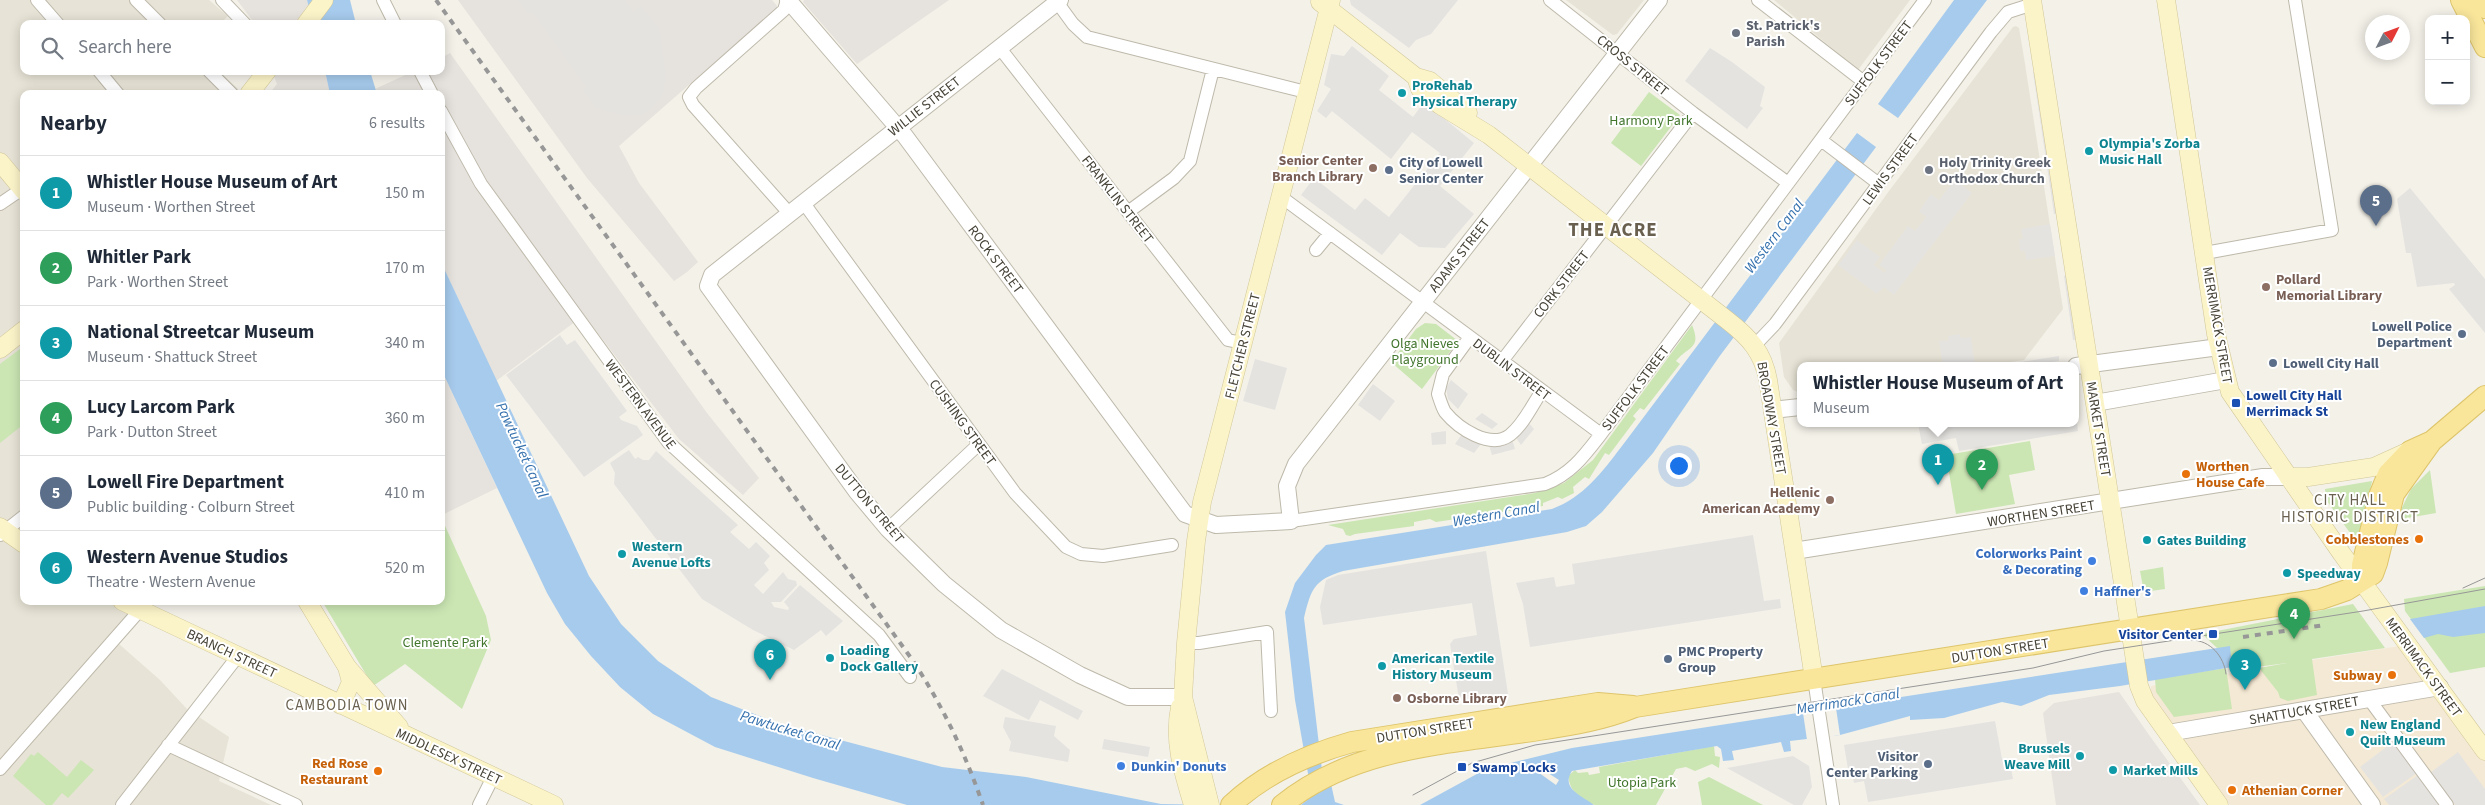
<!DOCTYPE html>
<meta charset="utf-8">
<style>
:root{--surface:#fff;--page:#f6f6f7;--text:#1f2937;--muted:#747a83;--line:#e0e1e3;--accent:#f05223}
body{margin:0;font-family:"Source Sans 3",sans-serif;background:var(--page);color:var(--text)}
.controls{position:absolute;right:15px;top:15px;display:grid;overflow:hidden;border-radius:10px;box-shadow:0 2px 12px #0003}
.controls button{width:45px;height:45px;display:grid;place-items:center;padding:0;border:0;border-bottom:1px solid var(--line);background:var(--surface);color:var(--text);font:25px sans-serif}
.compass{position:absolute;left:2365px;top:15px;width:45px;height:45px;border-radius:50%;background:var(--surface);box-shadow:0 2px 12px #0003;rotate:48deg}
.you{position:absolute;left:1678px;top:465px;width:18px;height:18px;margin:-12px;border:4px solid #fff;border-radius:50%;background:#1a73e8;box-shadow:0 0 0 8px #1a73e833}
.badge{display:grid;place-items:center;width:32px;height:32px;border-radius:50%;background:var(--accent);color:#fff;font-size:16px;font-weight:700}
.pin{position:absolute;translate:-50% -41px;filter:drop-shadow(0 1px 2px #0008)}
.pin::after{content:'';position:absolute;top:26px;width:18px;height:15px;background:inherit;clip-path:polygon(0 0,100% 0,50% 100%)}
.popup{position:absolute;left:1797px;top:362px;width:282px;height:65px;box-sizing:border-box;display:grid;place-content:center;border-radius:10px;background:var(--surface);filter:drop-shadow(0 1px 4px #0005);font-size:16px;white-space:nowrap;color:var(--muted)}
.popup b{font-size:19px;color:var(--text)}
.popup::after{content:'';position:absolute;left:50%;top:100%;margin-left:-10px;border:10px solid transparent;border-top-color:var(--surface)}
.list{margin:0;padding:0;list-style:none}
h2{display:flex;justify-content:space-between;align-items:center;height:65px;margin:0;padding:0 20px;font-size:21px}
h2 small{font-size:16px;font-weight:400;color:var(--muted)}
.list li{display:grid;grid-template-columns:32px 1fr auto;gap:15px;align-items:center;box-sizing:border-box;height:75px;padding:0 20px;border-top:1px solid var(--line)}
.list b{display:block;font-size:19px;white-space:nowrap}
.list p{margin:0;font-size:16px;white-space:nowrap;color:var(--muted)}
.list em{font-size:16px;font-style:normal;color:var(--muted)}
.icon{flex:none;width:28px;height:28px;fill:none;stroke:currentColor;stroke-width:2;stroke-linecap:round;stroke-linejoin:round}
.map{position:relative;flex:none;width:2485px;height:805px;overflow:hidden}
.search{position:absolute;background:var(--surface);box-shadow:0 2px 12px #0003;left:20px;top:20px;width:425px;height:55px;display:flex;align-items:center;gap:12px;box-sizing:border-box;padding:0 18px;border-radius:10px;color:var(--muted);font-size:19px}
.panel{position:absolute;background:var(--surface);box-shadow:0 2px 12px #0003;left:20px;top:90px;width:425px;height:515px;border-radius:10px}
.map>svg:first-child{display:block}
.residential{fill:#e7e3d6}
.commercial{fill:#f4e9d4}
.industrial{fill:#e6e2dd}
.green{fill:#cbe6b3}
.parking{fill:#e5e3e0}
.water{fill:#a7cbed}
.pier{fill:#f3f1e8}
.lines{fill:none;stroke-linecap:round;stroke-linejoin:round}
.minor-casing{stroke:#beb9ab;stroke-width:14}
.tertiary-casing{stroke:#beb9ab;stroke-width:18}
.secondary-casing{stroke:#d1c799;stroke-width:19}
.primary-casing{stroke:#dec56b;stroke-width:22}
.minor{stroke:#fff;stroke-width:12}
.tertiary{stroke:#fff;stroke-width:16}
.secondary{stroke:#fcf4c9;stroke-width:18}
.primary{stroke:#f9e69b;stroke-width:20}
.tram{stroke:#979797;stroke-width:1}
.rail{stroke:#979797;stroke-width:4;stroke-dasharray:6 6;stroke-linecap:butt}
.worship-dot{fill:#6b7280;stroke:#fff;stroke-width:2}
.culture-dot{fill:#0f9aa8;stroke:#fff;stroke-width:2}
.education-dot{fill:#8d6e63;stroke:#fff;stroke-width:2}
.service-dot{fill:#5c6f8a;stroke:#fff;stroke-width:2}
.transit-dot{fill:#1a4fb4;stroke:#fff;stroke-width:2}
.food-dot{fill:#e8710a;stroke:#fff;stroke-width:2}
.shop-dot{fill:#3f7fe0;stroke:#fff;stroke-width:2}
.labels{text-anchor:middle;stroke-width:4;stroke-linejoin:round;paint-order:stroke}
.worship-label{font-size:14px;font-weight:bold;fill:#5b616d;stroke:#fff;text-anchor:start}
.street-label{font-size:14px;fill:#464237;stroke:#fff}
.culture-label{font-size:14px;font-weight:bold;fill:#0d838f;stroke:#fff;text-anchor:start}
.park-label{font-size:14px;fill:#42762d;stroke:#fff}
.education-label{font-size:14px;font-weight:bold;fill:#785e54;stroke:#fff;text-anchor:end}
.service-label{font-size:14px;font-weight:bold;fill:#4e5e75;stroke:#fff;text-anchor:start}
.transit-label{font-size:14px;font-weight:bold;fill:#164399;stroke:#fff;text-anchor:start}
.food-label{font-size:14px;font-weight:bold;fill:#c56008;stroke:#fff;text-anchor:end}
.shop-label{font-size:14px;font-weight:bold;fill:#366cbe;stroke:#fff;text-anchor:start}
.water-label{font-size:15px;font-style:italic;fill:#3571ae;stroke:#fff}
.neighbourhood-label{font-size:15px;letter-spacing:1px;fill:#69604f;stroke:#fff}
.district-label{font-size:19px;font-weight:bold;letter-spacing:1px;fill:#69604f;stroke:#fff}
</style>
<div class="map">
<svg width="2485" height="805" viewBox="0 0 2485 805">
<rect width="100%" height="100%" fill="#f3f1e8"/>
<path class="residential" d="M0,0H209L228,16L220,24H24V71H219L238,89L236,94H24V601H136L119,644L160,680L187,709L229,737L219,781L271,805H0Z
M1566,0H1644L1617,34L1613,35Z
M1774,0H1910L1858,70Z
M2016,26L2019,28L2025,64L2063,309L2024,360L1983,366H1800V393L1793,390L1784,377L1779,343L1889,191L2013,27Z"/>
<path class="commercial" d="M2406,645L2485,754V805H2230L2151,696V686Z"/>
<path class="industrial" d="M237,0H307L313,24H255Z
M458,0H772L778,7L619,146L639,183L698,262L687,272L674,281L587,178Z
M804,0H949L857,64L803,2Z
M450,53L707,413L759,478L743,495L679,439L584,315L496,381L441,262V94H377L375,89L414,71H441V58Z
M272,71H325L330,94H269L277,84Z
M441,369L497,488L442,515L441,512Z
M2119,692L2149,735L2200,805H2056L2043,713L2054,703Z"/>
<path class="green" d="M1649,92L1680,115L1641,166L1611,143Z
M1425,323L1436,324L1458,341L1422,389L1391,362L1416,329Z
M1692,325C1702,349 1688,346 1676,361L1680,364L1644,410L1640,408L1633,416L1636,419L1609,455L1605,453L1589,479L1585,477L1573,487L1574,493L1562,499L1558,497L1543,503V506L1436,522L1430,519L1414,522V526L1355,534L1350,536L1346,535L1343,529L1328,525L1535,493L1564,483L1593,460Z
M24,346V424L0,443V364Z
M2030,441L2035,470L2009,475L2015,504L1956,514L1946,455Z
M2430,470L2436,513L2396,520L2411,489Z
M2372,481L2361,535L2353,537L2327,501L2325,489Z
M441,517L486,616L491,640L462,709L405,664L373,686L322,601H441Z
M2163,567L2165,589L2144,592L2140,571Z
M2485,586V667L2450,673L2405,611L2404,599Z
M2353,604L2385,648L2312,659L2317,695L2288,701L2280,698L2278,692L2259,668L2287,663L2233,670L2229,659L2202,634Z
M2226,668L2232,709L2174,717L2156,692L2155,679Z
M1714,746L1715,756L1720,757L1719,768L1712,764L1695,771L1686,767L1676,769L1656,805C1638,805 1612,805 1595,805C1582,802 1567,789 1569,775L1575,770L1578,773L1588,772L1589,775L1600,773L1599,767Z
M38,752L67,777L81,760L94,770L68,798L62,793L52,805H46L13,776L31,754L34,756Z
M1709,777L1763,805H1702L1698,782Z"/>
<path class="parking" d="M518,0H625L634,12L641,6L660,29L666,74L663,95L649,111L641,115L624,116L595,108L583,90L586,87L532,12L528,14Z
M1350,0H1458L1431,34L1416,40L1409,48L1351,5Z
M1352,46L1389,76L1379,90L1413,117L1424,102L1474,143L1440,186L1474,214L1445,248L1419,247L1400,233L1382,255L1301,195L1314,178L1355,210L1365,198L1389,217L1440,153L1412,132L1391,159L1332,111L1326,118L1317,111L1331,89L1324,85L1331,54L1344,56Z
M1710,48L1732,62L1765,87L1760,106L1763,108L1747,129L1685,81Z
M2037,71L2059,213L2054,214L2033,72Z
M1955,180L1972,193L1894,295L1884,287L1877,294L1838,265L1857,240L1880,257L1874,265L1885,273L1886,270L1879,265L1908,226L1915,231L1926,217L1919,211L1931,194L1939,200Z
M2410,188L2485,279V333L2449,289L2455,285L2454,283L2417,287L2411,253H2406L2397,199Z
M2050,224L2055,256L2026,260L2025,251H2020L2019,239H2023L2021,229Z
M2068,275L2078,339L2073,340L2064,276Z
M1960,334L1961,338L1971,337L1975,365L1943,366L1939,341L1949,340L1948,336Z
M560,335L567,345L575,340L627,411L619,417L621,420L637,426L643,435L584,477L506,375Z
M2059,356V361L2027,366H1997Z
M1255,359L1287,368L1275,410L1243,401Z
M1451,380L1468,394L1458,409L1448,399L1446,388Z
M1373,384L1395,401L1380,421L1358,405Z
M1482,413L1498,424L1492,429L1475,419Z
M2076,414L2078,431L1959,451L1956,438L1922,444L1918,424H2076Z
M1527,421L1534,429L1521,445L1514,435Z
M1446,431V444L1432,445L1431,433Z
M1462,434L1481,444L1474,453L1455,444Z
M1512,439L1515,449L1492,455L1489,445Z
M629,450L635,459L638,457L643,460H649L656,451L738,525L730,532L749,549L756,542L770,556L764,563L769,570L754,585L763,594L783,572L788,579L796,581L797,585L781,602H771L774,607L788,610L789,608L784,602L800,585L843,621L826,636L821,630L794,650L753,630L702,599L614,484L615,473L610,463Z
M1753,535L1764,601L1780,599L1781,608L1530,647L1523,604L1516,583L1554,577L1556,587L1575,584L1572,564Z
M1486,551L1508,694L1463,702L1459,699L1450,644L1454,639L1477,635L1472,603L1323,625L1320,607L1326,580L1338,575Z
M1002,669L1083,711L1078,720L1040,700L1029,720L983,696Z
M1005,717L1056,726L1054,736L1070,750L1068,762L1009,751L1011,742L1003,727Z
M1995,721L2002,759L2009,758L2013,779L1868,802L1864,781L1854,783L1851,768L1848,769L1844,745Z
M1104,739L1150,747L1148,757L1102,749Z
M2393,742L2417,773L2383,797L2360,767Z
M2458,752L2485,789V805H2455L2431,772Z
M1793,756L1809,766L1812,787L1802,805H1794L1727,768Z
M2418,775L2440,805H2389L2384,799Z"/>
<path class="water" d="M307,0H350L356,24H313Z
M1954,0H1987L1898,118L1878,104Z
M325,71H370L377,94H330Z
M1857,133L1876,147L1719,357L1653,453L1602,512L1586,526L1567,532L1343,571C1314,580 1311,589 1304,618L1324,787L1331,784L1335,802L1344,805H1301L1312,796L1295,700L1285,612L1295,583L1316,555L1326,545L1552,509C1584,497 1602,472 1622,446Z
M441,262L589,576L621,624L658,661L711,697L780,724L942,767L1026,777L1161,804L1221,805H907L813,778L715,747L653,714L620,687L591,656L565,624L547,593L441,369Z
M2485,606V633L2453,637L2438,634L2424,638L2410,619Z
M2230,646L2232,667L2120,686L2049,695L2021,706L2002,702L1944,718L1910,720V716L1840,735L1790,741L1791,751L1784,752L1781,742L1732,751L1734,760L1723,761L1721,749L1717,746L1572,771C1560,789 1583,796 1594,805H1420L1486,769L1572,748Z"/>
<path class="pier" d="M1836,708L1840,735L1807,740L1803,713Z
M1539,764L1550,769L1548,773L1559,780L1556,785L1535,770Z"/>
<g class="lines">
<g class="minor-casing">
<path id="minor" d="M37,0L58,24
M136,0L160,24
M222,0L245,24
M383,0L395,24
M787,0L784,10L696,88L689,97L693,105L789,213
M1550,0L1693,113L1788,183
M1758,0L1864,82
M1057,2L1073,24L1087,37L1306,92
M999,47L1228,340L1242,343
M99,71L118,94
M209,71L232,94
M420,71L432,94
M441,111L481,184L668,442L879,635L910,677
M1821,140L1879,184
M1280,196L1601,434
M803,202L1015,493L1066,547L1081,554L1103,556L1172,545
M0,204L22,189
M1128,212L1174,178L1190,161L1213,69
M1316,250L1330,233
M2205,253L2332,230L2295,0
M1470,337L1443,374L1438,394C1440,400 1442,407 1445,412C1458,428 1490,450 1510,435C1524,424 1532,405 1542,391
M1755,345L1775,324L1991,32L2008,12L2033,4
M1502,361L1693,113
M1291,521L1545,484C1571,474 1584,456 1601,434L1925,0
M888,529L979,444
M0,535L24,516
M1186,643H1199L1267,632L1271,711
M1814,679L1833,805
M2369,699L2447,805
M168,745L296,805
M0,769L140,610
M122,805L238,656
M479,805L493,777"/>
</g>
<g class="tertiary-casing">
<path id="tertiary" d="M788,0L905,136L1185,514L1216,525L1291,521L1287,486L1296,464L1659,0
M1060,0L712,275L708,286L857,492L888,529L944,584L1001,630L1080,675L1128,697H1183
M2076,366L2219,347
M2095,403L2226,380
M1772,410L1800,407
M1794,551L2263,477H2288
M2304,710L2372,805
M2168,733L2440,687"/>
</g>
<g class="secondary-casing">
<path id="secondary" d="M2032,0L2139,686L2145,701L2219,805
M2166,0L2216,334L2230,392L2342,554L2485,751
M1320,2L1416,77L1430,81L1468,113
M306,24L324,0
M1416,77L1420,89L1440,105L1489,135L1727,320C1749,337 1763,352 1768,380L1814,679
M249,94L267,71
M0,162L24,191
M0,349L24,330
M2288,477H2308L2374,467L2407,452
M0,527L24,544
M122,601L554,805
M307,601L347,667L351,682L341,705
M347,667L399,727
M1180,707C1173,741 1183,772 1193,805
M1210,805L1183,697L1186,643L1196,541L1202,502L1331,0"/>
</g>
<g class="primary-casing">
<path id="primary" d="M2461,0L2485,47
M2481,0L2485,8
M2362,581V565L2379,496L2388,474L2410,451L2432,441L2485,396
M1231,805C1264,774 1309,754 1352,742L1598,703L1633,706
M1282,805C1355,746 1449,744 1539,730C1572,725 1603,720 1635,707L2321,599L2347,590L2373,574L2377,563L2394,494L2432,441"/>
</g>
<use href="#minor" class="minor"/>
<use href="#tertiary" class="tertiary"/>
<use href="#secondary" class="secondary"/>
<use href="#primary" class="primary"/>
<path class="tram" d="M2463,588L2485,578
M2191,640C2211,640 2224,657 2226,674
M1413,795L1472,763L1535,745L2033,668L2104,651L2363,611L2485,589"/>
<path class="rail" d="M436,0L911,658C942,704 965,753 983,805
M2243,637L2325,625"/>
</g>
<g class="worship-dot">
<circle cx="1736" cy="33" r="5"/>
<circle cx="1929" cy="170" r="5"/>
</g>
<g class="culture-dot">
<circle cx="1402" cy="93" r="5"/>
<circle cx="2089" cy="151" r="5"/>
<circle cx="2147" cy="540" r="5"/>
<circle cx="622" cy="554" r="5"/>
<circle cx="2287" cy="573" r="5"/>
<circle cx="830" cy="658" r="5"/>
<circle cx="1382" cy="666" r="5"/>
<circle cx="2350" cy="732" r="5"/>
<circle cx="2080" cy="756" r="5"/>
<circle cx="2113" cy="770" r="5"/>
</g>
<g class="education-dot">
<circle cx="1373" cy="168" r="5"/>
<circle cx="2266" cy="287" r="5"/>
<circle cx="1830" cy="500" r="5"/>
<circle cx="1397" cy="698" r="5"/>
</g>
<g class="service-dot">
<circle cx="1389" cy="170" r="5"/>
<circle cx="2462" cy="334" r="5"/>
<circle cx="2273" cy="363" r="5"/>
<circle cx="1668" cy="659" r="5"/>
<circle cx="1928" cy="764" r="5"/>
</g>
<g class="transit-dot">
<rect x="2231" y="398" width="10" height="10" rx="2.5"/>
<rect x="2208" y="629" width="10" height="10" rx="2.5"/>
<rect x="1457" y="762" width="10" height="10" rx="2.5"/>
</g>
<g class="food-dot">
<circle cx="2186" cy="474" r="5"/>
<circle cx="2419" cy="539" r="5"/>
<circle cx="2392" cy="675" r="5"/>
<circle cx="378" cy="771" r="5"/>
<circle cx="2232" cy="790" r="5"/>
</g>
<g class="shop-dot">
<circle cx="2092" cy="561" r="5"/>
<circle cx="2084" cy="591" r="5"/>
<circle cx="1121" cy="766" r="5"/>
</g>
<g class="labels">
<g class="worship-label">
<text x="1746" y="30">St. Patrick's<tspan x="1746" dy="16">Parish</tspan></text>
<text x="1939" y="167">Holy Trinity Greek<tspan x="1939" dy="16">Orthodox Church</tspan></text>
</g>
<g class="street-label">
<text transform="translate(1878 63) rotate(-53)" y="5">SUFFOLK STREET</text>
<text transform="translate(1633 65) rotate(39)" y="5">CROSS STREET</text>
<text transform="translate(924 106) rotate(-38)" y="5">WILLIE STREET</text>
<text transform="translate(1890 169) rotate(-54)" y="5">LEWIS STREET</text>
<text transform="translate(1118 199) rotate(52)" y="5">FRANKLIN STREET</text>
<text transform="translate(1459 255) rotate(-52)" y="5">ADAMS STREET</text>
<text transform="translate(996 259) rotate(53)" y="5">ROCK STREET</text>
<text transform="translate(1561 284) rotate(-52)" y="5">CORK STREET</text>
<text transform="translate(2218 325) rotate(80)" y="5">MERRIMACK STREET</text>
<text transform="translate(1242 346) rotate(-76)" y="5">FLETCHER STREET</text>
<text transform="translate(1512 369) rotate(37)" y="5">DUBLIN STREET</text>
<text transform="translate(1635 388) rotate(-53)" y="5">SUFFOLK STREET</text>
<text transform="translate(641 404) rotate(53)" y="5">WESTERN AVENUE</text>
<text transform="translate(1772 418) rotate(80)" y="5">BROADWAY STREET</text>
<text transform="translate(963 422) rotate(54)" y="5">CUSHING STREET</text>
<text transform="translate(2099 429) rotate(81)" y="5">MARKET STREET</text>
<text transform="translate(870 503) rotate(50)" y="5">DUTTON STREET</text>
<text transform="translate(2041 513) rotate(-9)" y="5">WORTHEN STREET</text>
<text transform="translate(2000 650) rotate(-9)" y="5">DUTTON STREET</text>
<text transform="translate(232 653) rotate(25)" y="5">BRANCH STREET</text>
<text transform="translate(2424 667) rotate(54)" y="5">MERRIMACK STREET</text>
<text transform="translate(2304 710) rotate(-10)" y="5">SHATTUCK STREET</text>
<text transform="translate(1425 730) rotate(-9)" y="5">DUTTON STREET</text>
<text transform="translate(449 756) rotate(25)" y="5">MIDDLESEX STREET</text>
</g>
<g class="culture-label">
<text x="1412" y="90">ProRehab<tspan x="1412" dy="16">Physical Therapy</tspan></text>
<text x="2099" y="148">Olympia's Zorba<tspan x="2099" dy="16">Music Hall</tspan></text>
<text x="2157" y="545">Gates Building</text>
<text x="632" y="551">Western<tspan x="632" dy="16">Avenue Lofts</tspan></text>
<text x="2297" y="578">Speedway</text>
<text x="840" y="655">Loading<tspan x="840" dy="16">Dock Gallery</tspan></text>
<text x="1392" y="663">American Textile<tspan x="1392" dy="16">History Museum</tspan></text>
<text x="2360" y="729">New England<tspan x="2360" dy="16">Quilt Museum</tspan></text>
<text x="2070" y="753" text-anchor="end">Brussels<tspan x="2070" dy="16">Weave Mill</tspan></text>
<text x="2123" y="775">Market Mills</text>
</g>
<g class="park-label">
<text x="1651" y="125">Harmony Park</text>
<text x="1425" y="348">Olga Nieves<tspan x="1425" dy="16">Playground</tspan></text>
<text x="445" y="647">Clemente Park</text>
<text x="1642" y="787">Utopia Park</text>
</g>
<g class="education-label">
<text x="1363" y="165">Senior Center<tspan x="1363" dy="16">Branch Library</tspan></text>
<text x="2276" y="284" text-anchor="start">Pollard<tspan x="2276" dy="16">Memorial Library</tspan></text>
<text x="1820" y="497">Hellenic<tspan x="1820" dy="16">American Academy</tspan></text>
<text x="1407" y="703" text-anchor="start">Osborne Library</text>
</g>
<g class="service-label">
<text x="1399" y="167">City of Lowell<tspan x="1399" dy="16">Senior Center</tspan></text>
<text x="2452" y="331" text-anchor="end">Lowell Police<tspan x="2452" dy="16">Department</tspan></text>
<text x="2283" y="368">Lowell City Hall</text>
<text x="1678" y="656">PMC Property<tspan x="1678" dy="16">Group</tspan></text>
<text x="1918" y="761" text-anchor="end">Visitor<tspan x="1918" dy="16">Center Parking</tspan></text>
</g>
<g class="transit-label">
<text x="2246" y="400">Lowell City Hall<tspan x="2246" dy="16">Merrimack St</tspan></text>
<text x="2203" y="639" text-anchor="end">Visitor Center</text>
<text x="1472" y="772">Swamp Locks</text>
</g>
<g class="food-label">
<text x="2196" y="471" text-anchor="start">Worthen<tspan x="2196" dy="16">House Cafe</tspan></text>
<text x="2409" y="544">Cobblestones</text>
<text x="2382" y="680">Subway</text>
<text x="368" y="768">Red Rose<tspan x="368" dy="16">Restaurant</tspan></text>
<text x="2242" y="795" text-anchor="start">Athenian Corner</text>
</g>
<g class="shop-label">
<text x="2082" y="558" text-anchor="end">Colorworks Paint<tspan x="2082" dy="16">&amp; Decorating</tspan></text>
<text x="2094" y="596">Haffner's</text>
<text x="1131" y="771">Dunkin' Donuts</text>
</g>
<g class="water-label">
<text transform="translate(1774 236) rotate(-53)" y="5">Western Canal</text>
<text transform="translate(522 450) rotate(65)" y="5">Pawtucket Canal</text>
<text transform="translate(1496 514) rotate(-10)" y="5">Western Canal</text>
<text transform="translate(1848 701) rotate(-9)" y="5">Merrimack Canal</text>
<text transform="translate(790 730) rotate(17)" y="5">Pawtucket Canal</text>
</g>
<g class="neighbourhood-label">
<text x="2350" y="505">CITY HALL<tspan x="2350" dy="17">HISTORIC DISTRICT</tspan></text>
<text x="347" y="710">CAMBODIA TOWN</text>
</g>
<g class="district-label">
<text x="1613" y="236">THE ACRE</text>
</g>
</g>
</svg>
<div class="controls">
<button>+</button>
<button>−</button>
</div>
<svg class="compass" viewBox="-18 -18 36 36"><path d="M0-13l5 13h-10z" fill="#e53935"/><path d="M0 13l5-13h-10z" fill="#747a83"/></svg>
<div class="you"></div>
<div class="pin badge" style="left:1938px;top:485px;background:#0f9aa8">1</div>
<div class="popup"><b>Whistler House Museum of Art</b>Museum</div>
<div class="pin badge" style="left:1982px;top:490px;background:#2e9e5b">2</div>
<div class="pin badge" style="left:2245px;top:690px;background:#0f9aa8">3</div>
<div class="pin badge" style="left:2294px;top:639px;background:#2e9e5b">4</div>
<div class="pin badge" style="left:2376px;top:226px;background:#5c6f8a">5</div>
<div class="pin badge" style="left:770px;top:680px;background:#0f9aa8">6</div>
<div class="search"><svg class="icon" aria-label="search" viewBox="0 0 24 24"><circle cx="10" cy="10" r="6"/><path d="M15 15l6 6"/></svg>Search here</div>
<section class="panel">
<h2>Nearby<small>6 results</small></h2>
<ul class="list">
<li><span class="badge" style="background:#0f9aa8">1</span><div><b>Whistler House Museum of Art</b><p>Museum · Worthen Street</p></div><em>150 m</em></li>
<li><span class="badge" style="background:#2e9e5b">2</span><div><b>Whitler Park</b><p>Park · Worthen Street</p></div><em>170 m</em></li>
<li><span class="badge" style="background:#0f9aa8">3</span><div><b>National Streetcar Museum</b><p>Museum · Shattuck Street</p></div><em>340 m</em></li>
<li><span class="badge" style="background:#2e9e5b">4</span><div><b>Lucy Larcom Park</b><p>Park · Dutton Street</p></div><em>360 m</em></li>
<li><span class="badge" style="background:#5c6f8a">5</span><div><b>Lowell Fire Department</b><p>Public building · Colburn Street</p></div><em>410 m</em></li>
<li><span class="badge" style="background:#0f9aa8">6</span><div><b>Western Avenue Studios</b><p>Theatre · Western Avenue</p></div><em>520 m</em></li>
</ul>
</section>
</div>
